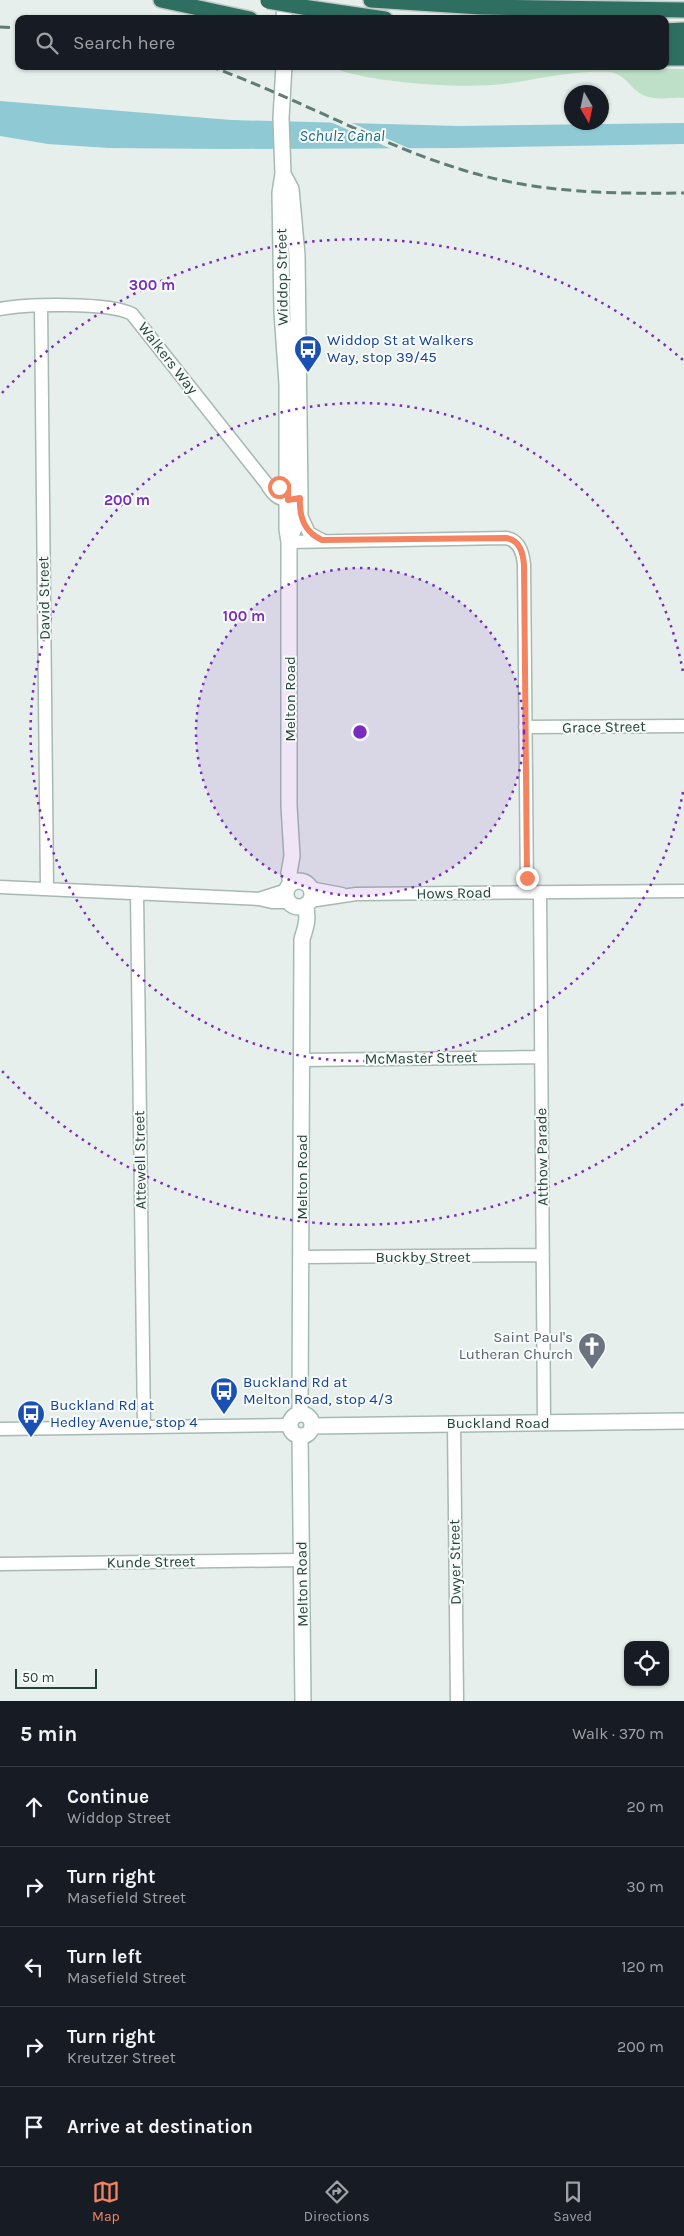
<!DOCTYPE html>
<meta charset="utf-8">
<style>
:root{--surface:#171b24;--page:#242831;--text:#f1f3f6;--muted:#9ea1a6;--line:#363941;--accent:#f4845f}
body{margin:0;font-family:Karla,sans-serif;background:var(--page);color:var(--text)}
.controls{position:absolute;right:15px;bottom:15px;display:grid;overflow:hidden;border-radius:10px;box-shadow:0 1px 4px #0004}
.controls button{width:45px;height:45px;display:grid;place-items:center;padding:0;border:0;border-bottom:1px solid var(--line);background:var(--surface);color:var(--text);font:25px sans-serif}
.compass{position:absolute;left:564px;top:85px;width:45px;height:45px;border-radius:50%;background:var(--surface);box-shadow:0 1px 4px #0004;rotate:171deg}
.scale{position:absolute;left:15px;bottom:12px;width:82px;box-sizing:border-box;padding-left:5px;border:2px solid #24423a;border-top:0;font-size:14px;line-height:18px;white-space:nowrap;color:#24423a;-webkit-text-stroke:4px #f7fbf9;paint-order:stroke}
.stop{position:absolute;width:15px;height:15px;margin:-11px;border:4px solid #f4845f;border-radius:50%;background:#fff}
.stop.end{background:#f4845f;border-color:#fff;box-shadow:0 1px 5px #0008}
.list{margin:0;padding:0;list-style:none}
h2{display:flex;justify-content:space-between;align-items:center;height:65px;margin:0;padding:0 20px;font-size:21px}
h2 small{font-size:16px;font-weight:400;color:var(--muted)}
.list li{display:grid;grid-template-columns:32px 1fr auto;gap:15px;align-items:center;box-sizing:border-box;height:80px;padding:0 20px;border-top:1px solid var(--line)}
.list b{display:block;font-size:19px;white-space:nowrap}
.list p{margin:0;font-size:16px;white-space:nowrap;color:var(--muted)}
.list em{font-size:16px;font-style:normal;color:var(--muted)}
.icon{flex:none;width:28px;height:28px;fill:none;stroke:currentColor;stroke-width:2;stroke-linecap:round;stroke-linejoin:round}
.map{position:relative;flex:none;width:684px;height:1701px;overflow:hidden}
.search{position:absolute;background:var(--surface);box-shadow:0 1px 4px #0004;left:15px;right:15px;top:15px;height:55px;display:flex;align-items:center;gap:12px;box-sizing:border-box;padding:0 18px;border-radius:10px;color:var(--muted);font-size:19px}
.sheet{height:465px;background:var(--surface)}
nav{display:flex;justify-content:space-around;align-items:center;box-sizing:border-box;height:70px;border-top:1px solid var(--line);background:var(--surface);font-size:14px;color:var(--muted)}
nav a{display:grid;justify-items:center;gap:2px}
nav .on{color:var(--accent)}
.map>svg:first-child{display:block}
.green{fill:#bfe0c8}
.water{fill:#8ec9d4}
.pier{fill:#e6efeb}
.lines{fill:none;stroke-linecap:round;stroke-linejoin:round}
.street-casing{stroke:#a8b8b2;stroke-width:15}
.secondary-casing{stroke:#a4bbb3;stroke-width:18}
.highway-casing{stroke:#c2cac8;stroke-width:18}
.street{stroke:#fff;stroke-width:12}
.secondary{stroke:#fff;stroke-width:15}
.highway{stroke:#2f6f62;stroke-width:15}
.rail{stroke:#5f7d75;stroke-width:3;stroke-dasharray:10 5;stroke-linecap:butt}
.highway-bridge-casing{stroke:#c2cac8;stroke-width:18;stroke-linecap:butt}
.highway-bridge{stroke:#2f6f62;stroke-width:15}
.route{stroke:#f4845f;stroke-width:6}
.ring{fill:none;stroke:#7b2cbf;stroke-width:2.5;stroke-dasharray:2.5 5}
.labels{text-anchor:middle;stroke-width:4;stroke-linejoin:round;paint-order:stroke}
.street-label{font-size:15px;fill:#24423a;stroke:#f7fbf9}
.transit-label{font-size:15px;fill:#164399;stroke:#f7fbf9;text-anchor:start}
.worship-label{font-size:15px;fill:#5b616d;stroke:#f7fbf9;text-anchor:end}
.water-label{font-size:16px;font-style:italic;fill:#1c6f80;stroke:#f7fbf9}
.centre{fill:#7b2cbf;stroke:#f7fbf9;stroke-width:2.5}
.ring-label{font-size:15px;text-anchor:middle;font-weight:bold;fill:#7b2cbf;stroke:#f7fbf9;stroke-width:4;stroke-linejoin:round;paint-order:stroke}
</style>
<div class="map">
<svg width="684" height="1701" viewBox="0 0 684 1701">
<rect width="100%" height="100%" fill="#e6efeb"/>
<path class="green" d="M327,66H558L684,69V98C670,97 657,101 643,95C630,89 626,74 609,72C574,70 539,79 504,84C459,89 368,83 327,66Z"/>
<path class="water" d="M0,101L231,120L460,126L684,123V144L454,148L226,149L109,148L48,144L0,136Z"/>
<path class="pier" d="M326,120H345L415,151H396Z"/>
<g class="lines">
<g class="street-casing">
<path id="street" d="M41,306L47,889
M0,309C26,304 110,302 132,314L266,483C273,496 280,502 295,499
M300,513L309,533L322,540
M289,542L506,538C519,540 523,553 524,565L527,892
M525,727L684,726
M0,887L259,899L272,902H290
M310,888L342,894
M540,892L544,1422
M137,893L144,1427
M259,899L287,890
M310,901L356,894L684,891
M302,1060L541,1057
M302,1257L543,1255
M454,1423L457,1701
M0,1429L290,1425
M0,1564L301,1560"/>
</g>
<g class="secondary-casing">
<path id="secondary" d="M284,19L285,0
M284,66L281,118L283,174L280,193L282,312L287,384V529L289,542V806L292,856L289,873L291,884
M283,174L291,189L297,255L300,498V513L291,536
M286 894a13 13 0 1 1 26 0a13 13 0 1 1-26 0Z
M290 1425a11 11 0 1 1 22 0a11 11 0 1 1-22 0Z
M300,1414L302,939C306,927 309,917 305,905
M312,1426L684,1421
M300,1437L303,1701"/>
</g>
<g class="highway-casing">
<path id="highway" d="M161,0L250,19
M371,0L481,7L684,10
M303,7L385,19
M665,31L684,30
M665,44H684
M665,58H684"/>
</g>
<use href="#street" class="street"/>
<use href="#secondary" class="secondary"/>
<use href="#highway" class="highway"/>
<path class="rail" d="M0,27L19,28
M209,66C298,98 382,147 473,173C542,193 613,194 684,193"/>
<g class="highway-bridge-casing">
<path id="highway-bridge" d="M268,1L303,7"/>
</g>
<use href="#highway-bridge" class="highway-bridge"/>
</g>
<g class="lines">
<path class="route" d="M279,487L288,485V500L300,498C299,517 304,532 322,540L506,538C520,540 523,553 524,565L527,878"/>
</g>
<circle cx="360" cy="732" r="164" fill="#7b2cbf" fill-opacity=".12"/>
<g class="ring">
<circle cx="360" cy="732" r="164"/>
<path d="M683 792A329 329 0 1 1 683 672"/>
<path d="M683 1104A493 493 0 0 1 2 1071M2 393A493 493 0 0 1 683 360"/>
</g>
<defs>
<g id="bus-pin" transform="scale(1.4375)"><path d="M0 17L-7.5 6A9.5 9.5 0 1 1 7.5 6Z" fill="#1a4fb4" stroke="#f7fbf9"/><path d="M-5-6H5V4H4V6H2V4H-2V6H-4V4H-5ZM-3.5-4V0h7V-4ZM-3.5 1.2v1.5H-2V1.2ZM2 1.2v1.5H3.5V1.2Z" fill="#fff"/></g>
<g id="church-pin" transform="scale(1.4375)"><path d="M0 17L-7.5 6A9.5 9.5 0 1 1 7.5 6Z" fill="#6b7280" stroke="#f7fbf9"/><path d="M-1.2-6h2.4v3.5h3.3v2.4h-3.3V6h-2.4V-.1h-3.3v-2.4h3.3Z" fill="#fff"/></g>
</defs>
<g fill-rule="evenodd">
<use href="#bus-pin" x="308" y="349"/>
<use href="#church-pin" x="592" y="1346"/>
<use href="#bus-pin" x="224" y="1391"/>
<use href="#bus-pin" x="31" y="1414"/>
</g>
<g class="labels">
<g class="street-label">
<text transform="translate(282 277) rotate(-91)" y="5">Widdop Street</text>
<text transform="translate(168 358) rotate(52)" y="5">Walkers Way</text>
<text transform="translate(44 598) rotate(-91)" y="5">David Street</text>
<text transform="translate(290 699) rotate(-90)" y="5">Melton Road</text>
<text transform="translate(604 727) rotate(-1)" y="5">Grace Street</text>
<text transform="translate(454 893) rotate(-1)" y="5">Hows Road</text>
<text transform="translate(421 1058) rotate(-1)" y="5">McMaster Street</text>
<text transform="translate(542 1157) rotate(-91)" y="5">Atthow Parade</text>
<text transform="translate(140 1160) rotate(-91)" y="5">Attewell Street</text>
<text transform="translate(302 1177) rotate(-90)" y="5">Melton Road</text>
<text x="423" y="1262">Buckby Street</text>
<text x="498" y="1428">Buckland Road</text>
<text transform="translate(151 1562) rotate(-1)" y="5">Kunde Street</text>
<text transform="translate(455 1562) rotate(-91)" y="5">Dwyer Street</text>
<text transform="translate(302 1584) rotate(-91)" y="5">Melton Road</text>
</g>
<g class="transit-label">
<text x="327" y="345">Widdop St at Walkers<tspan x="327" dy="17">Way, stop 39/45</tspan></text>
<text x="243" y="1387">Buckland Rd at<tspan x="243" dy="17">Melton Road, stop 4/3</tspan></text>
<text x="50" y="1410">Buckland Rd at<tspan x="50" dy="17">Hedley Avenue, stop 4</tspan></text>
</g>
<g class="worship-label">
<text x="573" y="1342">Saint Paul's<tspan x="573" dy="17">Lutheran Church</tspan></text>
</g>
<g class="water-label">
<text x="342" y="141">Schulz Canal</text>
</g>
</g>
<circle cx="360" cy="732" r="8" class="centre"/>
<g class="ring-label">
<text x="152" y="290">300 m</text>
<text x="127" y="505">200 m</text>
<text x="244" y="621">100 m</text>
</g>
</svg>
<div class="controls">
<button><svg class="icon" aria-label="locate" viewBox="0 0 24 24"><circle cx="12" cy="12" r="6"/><path d="M12 2v4M12 18v4M2 12h4M18 12h4"/></svg></button>
</div>
<svg class="compass" viewBox="-18 -18 36 36"><path d="M0-13l5 13h-10z" fill="#e53935"/><path d="M0 13l5-13h-10z" fill="#9ea1a6"/></svg>
<div class="scale">50 m</div>
<div class="stop" style="left:279px;top:487px"></div>
<div class="stop end" style="left:527px;top:878px"></div>
<div class="search"><svg class="icon" aria-label="search" viewBox="0 0 24 24"><circle cx="10" cy="10" r="6"/><path d="M15 15l6 6"/></svg>Search here</div>
</div>
<section class="sheet">
<h2>5 min<small>Walk · 370 m</small></h2>
<ul class="list">
<li><svg class="icon" aria-label="ahead" viewBox="0 0 24 24"><path d="M12 20V5M6 11l6-6 6 6"/></svg><div><b>Continue</b><p>Widdop Street</p></div><em>20 m</em></li>
<li><svg class="icon" aria-label="right" viewBox="0 0 24 24"><path d="M7 20v-9h11M14 6l5 5-5 5"/></svg><div><b>Turn right</b><p>Masefield Street</p></div><em>30 m</em></li>
<li><svg class="icon" aria-label="left" viewBox="0 0 24 24"><path d="M17 20v-9H6M10 6l-5 5 5 5"/></svg><div><b>Turn left</b><p>Masefield Street</p></div><em>120 m</em></li>
<li><svg class="icon" aria-label="right" viewBox="0 0 24 24"><path d="M7 20v-9h11M14 6l5 5-5 5"/></svg><div><b>Turn right</b><p>Kreutzer Street</p></div><em>200 m</em></li>
<li><svg class="icon" aria-label="arrive" viewBox="0 0 24 24"><path d="M6 21V4h12l-3 4 3 4H6"/></svg><div><b>Arrive at destination</b></div></li>
</ul>
</section>
<nav>
<a class="on"><svg class="icon" aria-label="map" viewBox="0 0 24 24"><path d="M3 6l6-2 6 2 6-2v14l-6 2-6-2-6 2zM9 4v14M15 6v14"/></svg>Map</a>
<a><svg class="icon" aria-label="directions" viewBox="0 0 24 24"><path d="M12 3l9 9-9 9-9-9zM9 14v-3h6M13 9l2 2-2 2"/></svg>Directions</a>
<a><svg class="icon" aria-label="saved" viewBox="0 0 24 24"><path d="M7 4h10v16l-5-4-5 4z"/></svg>Saved</a>
</nav>
